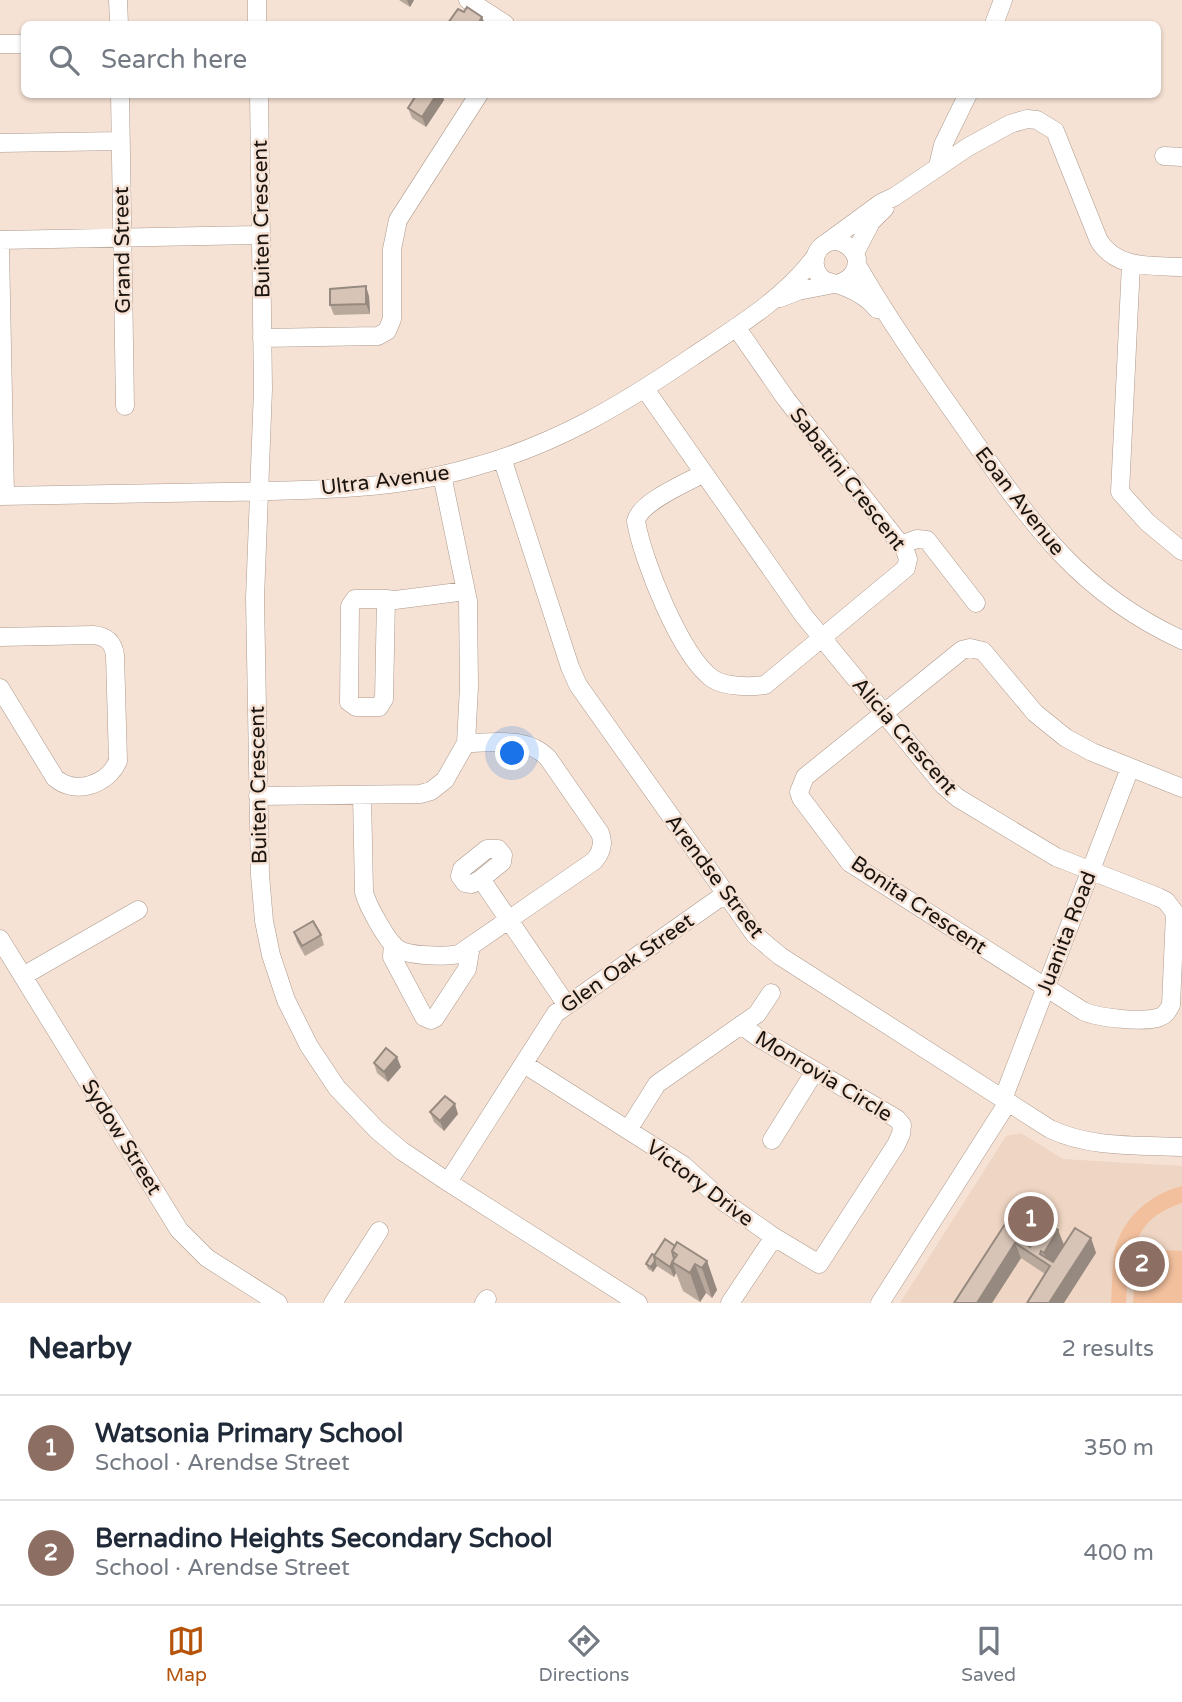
<!DOCTYPE html>
<meta charset="utf-8">
<style>
:root{--surface:#fff;--page:#f6f6f7;--text:#1f2937;--muted:#747a83;--line:#e0e1e3;--accent:#b45309}
body{margin:0;font-family:"Varela Round",sans-serif;background:var(--page);color:var(--text)}
.you{position:absolute;left:513px;top:754px;width:24px;height:24px;margin:-18px;border:5px solid #fff;border-radius:50%;background:#1a73e8;box-shadow:0 0 0 10px #1a73e833}
.badge{display:grid;place-items:center;width:46px;height:46px;border-radius:50%;background:var(--accent);color:#fff;font-size:23px;font-weight:700}
.pin{position:absolute;translate:-50% -50%;border:4px solid #fff;box-shadow:0 2px 7px #0006}
.list{margin:0;padding:0;list-style:none}
h2{display:flex;justify-content:space-between;align-items:center;height:91px;margin:0;padding:0 28px;font-size:30px}
h2 small{font-size:23px;font-weight:400;color:var(--muted)}
.list li{display:grid;grid-template-columns:46px 1fr auto;gap:21px;align-items:center;box-sizing:border-box;height:105px;padding:0 28px;border-top:2px solid var(--line)}
.list b{display:block;font-size:26px;white-space:nowrap}
.list p{margin:0;font-size:23px;white-space:nowrap;color:var(--muted)}
.list em{font-size:23px;font-style:normal;color:var(--muted)}
.icon{flex:none;width:38px;height:38px;fill:none;stroke:currentColor;stroke-width:2;stroke-linecap:round;stroke-linejoin:round}
.map{position:relative;flex:none;width:1182px;height:1303px;overflow:hidden}
.search{position:absolute;background:var(--surface);box-shadow:0 2px 5px #0004;left:21px;right:21px;top:21px;height:77px;display:flex;align-items:center;gap:18px;box-sizing:border-box;padding:0 24px;border-radius:10px;color:var(--muted);font-size:26px}
.sheet{height:301px;background:var(--surface)}
nav{display:flex;justify-content:space-around;align-items:center;box-sizing:border-box;height:98px;border-top:2px solid var(--line);background:var(--surface);font-size:19px;color:var(--muted)}
nav a{display:grid;justify-items:center;gap:4px}
nav .on{color:var(--accent)}
.map>svg:first-child{display:block}
.built{fill:#efd5c3}
.green{fill:#f2c09d}
.lines{fill:none;stroke-linecap:round;stroke-linejoin:round}
.minor-casing{stroke:#ac9a8d;stroke-width:19}
.minor{stroke:#fff;stroke-width:18}
.wall{fill:#b9a99d}
.shaded-wall{fill:#96897f}
.building{fill:#d7c4b6;stroke:#96897f;stroke-width:2}
.labels{text-anchor:middle;stroke-width:5;stroke-linejoin:round;paint-order:stroke}
.street-label{font-size:21px;fill:#1b140f;stroke:#f6e2d4}
</style>
<div class="map">
<svg width="1182" height="1303" viewBox="0 0 1182 1303">
<rect width="100%" height="100%" fill="#f6e2d4"/>
<path class="built" d="M1021,1133L1063,1159L1182,1166V1303H900L1006,1136Z"/>
<path class="green" d="M1182,1186V1203C1131,1219 1129,1257 1126,1303H1111C1112,1287 1112,1269 1114,1253C1121,1219 1150,1194 1182,1186Z
M1137,1249L1182,1251V1303H1133Z"/>
<g class="lines">
<g class="minor-casing">
<path id="minor" d="M118,0L119,24
M257,0V24
M468,0L505,24
M994,24L1003,0
M0,44H24
M120,94L125,406
M259,94L263,389L255,598L260,875L264,921L271,955L286,1000L309,1046L337,1088L377,1130L402,1151L448,1182L638,1303
M0,143L121,141
M1164,156L1182,157
M938,166L943,145L968,94
M0,240L261,235
M825,244L881,203L894,197L968,147L1010,124L1027,119L1037,120L1055,131L1099,241C1118,270 1151,265 1182,267
M0,248L5,496
M855,253L871,222L885,208
M1131,264L1120,492L1147,522L1182,551
M857,265C888,319 924,370 960,421C1026,515 1073,590 1182,640
M837,284C850,280 857,273 857,259C852,244 835,235 822,246C812,255 812,272 824,280C829,283 835,283 840,285C854,290 868,297 877,309
M780,298L798,291L834,284
M262,338L378,336L387,331L392,319V249L398,220L479,94
M645,389L804,616L943,785L958,798L1056,857L1158,897L1166,901L1175,913L1171,1005C1168,1010 1166,1015 1160,1017C1144,1023 1098,1018 1083,1011L850,863L801,798L799,792L805,777L962,650L970,648L983,651L1035,713L1066,738L1092,752L1182,788
M502,458L570,667L578,685L755,935L780,956L1050,1129C1090,1148 1138,1145 1182,1147
M704,473C686,483 640,502 636,521C642,559 681,657 713,679C725,687 751,687 765,685L906,568L908,559L905,550L786,399L736,327
M0,496C74,495 149,493 223,492C305,490 390,491 470,468C555,445 620,406 692,357C735,328 784,299 815,257
M900,545L917,539L927,540L976,603
M355,599H386L384,699L379,707H356L349,702L350,606Z
M386,599L395,600L466,591
M0,637L93,635C106,636 113,642 115,655L118,761C108,784 76,796 55,778L0,688
M362,795L364,892C367,905 388,943 398,949C408,956 447,957 459,954L594,861C602,852 604,843 600,833L548,758C527,736 494,743 466,743
M258,796L420,794L431,791L445,780L466,743L469,687L468,601L442,475
M481,879L472,884L465,883L460,876L462,869L487,849H498L503,855L502,862L481,879L566,1004
M0,939L179,1230L207,1258L278,1303
M393,944L392,957L424,1017L431,1020L435,1018L467,969L471,946
M23,976L138,910
M524,1064L683,1165L724,1202L774,1237L819,1264L896,1145L901,1134L902,1125L897,1119L759,1038L741,1025
M1003,1099L1130,768
M628,1130L657,1084L757,1014L771,993
M772,1140L815,1071
M448,1182L556,1013L725,894
M333,1303L379,1231
M484,1303L487,1299
M730,1303L774,1237
M880,1303L1008,1102"/>
</g>
<use href="#minor" class="minor"/>
</g>
<path class="wall" d="M399,0H414L410,7Z
M417,94H442L444,100L426,127L412,118L408,108Z
M369,296L370,314L334,315L330,305Z
M294,932L321,935L324,945L305,956L297,942Z
M374,1063L401,1067L388,1082L377,1073Z
M430,1112L458,1114L444,1131L434,1122Z
M1018,1204L1038,1226L1058,1230L1064,1245L1091,1238L1096,1253L1045,1274L1021,1258L992,1303H954Z
M675,1246L707,1261L717,1290L712,1298L706,1293L700,1302L683,1291L676,1273L674,1277L657,1266L653,1272L648,1269L646,1264L654,1255Z"/>
<path class="shaded-wall" d="M407,0H414L410,7Z
M482,17L485,24H480L479,22Z
M437,94H442L444,100L426,127L422,117Z
M366,286L369,296L370,314L366,304Z
M397,1057L401,1067L388,1082L384,1072Z
M455,1104L458,1114L444,1131L440,1121Z
M1034,1214L1039,1229L1027,1242L1028,1246L1018,1239Z
M1058,1230L1064,1245L1050,1266L1048,1264L1044,1253Z
M1091,1238L1096,1253L1064,1303H1049Z
M1015,1243L1021,1258L992,1303H977Z
M655,1261L657,1266L653,1272L651,1267Z
M707,1261L717,1290L712,1298L702,1268Z
M673,1263L676,1273L674,1277L670,1267Z
M695,1264L706,1293L700,1302L690,1273Z"/>
<path class="building" d="M467,7L482,17L479,22L483,24H451L448,23L458,9L464,12Z
M417,94H437L422,117L408,108Z
M366,286V304L330,305V289Z
M313,921L321,935L302,946L294,932Z
M386,1048L397,1057L384,1072L374,1063Z
M445,1096L455,1104L440,1121L430,1112Z
M1018,1204L1034,1214L1018,1239L1030,1247L1032,1245L1027,1242L1042,1219L1058,1230L1044,1253L1041,1251L1040,1254L1053,1262L1075,1228L1091,1238L1049,1303H1027L1050,1266L1015,1243L977,1303H954Z
M665,1239L675,1246L672,1251L674,1259L670,1267L654,1256Z
M677,1242L707,1261L702,1268L695,1264L690,1273L672,1262L677,1255L672,1251Z
M652,1254L654,1255V1256L655,1261L651,1267L646,1264Z"/>
<g class="labels">
<g class="street-label">
<text transform="translate(261 219) rotate(-91)" y="7">Buiten Crescent</text>
<text transform="translate(122 250) rotate(-91)" y="7">Grand Street</text>
<text transform="translate(848 479) rotate(52)" y="7">Sabatini Crescent</text>
<text transform="translate(385 480) rotate(-7)" y="7">Ultra Avenue</text>
<text transform="translate(1020 501) rotate(52)" y="7">Eoan Avenue</text>
<text transform="translate(905 736) rotate(49)" y="7">Alicia Crescent</text>
<text transform="translate(258 785) rotate(-91)" y="7">Buiten Crescent</text>
<text transform="translate(715 876) rotate(53)" y="7">Arendse Street</text>
<text transform="translate(919 905) rotate(34)" y="7">Bonita Crescent</text>
<text transform="translate(1066 933) rotate(-69)" y="7">Juanita Road</text>
<text transform="translate(627 963) rotate(-35)" y="7">Glen Oak Street</text>
<text transform="translate(824 1076) rotate(31)" y="7">Monrovia Circle</text>
<text transform="translate(122 1137) rotate(58)" y="7">Sydow Street</text>
<text transform="translate(700 1183) rotate(37)" y="7">Victory Drive</text>
</g>
</g>
</svg>
<div class="you"></div>
<div class="pin badge" style="left:1031px;top:1219px;background:#8d6e63">1</div>
<div class="pin badge" style="left:1142px;top:1264px;background:#8d6e63">2</div>
<div class="search"><svg class="icon" aria-label="search" viewBox="0 0 24 24"><circle cx="10" cy="10" r="6"/><path d="M15 15l6 6"/></svg>Search here</div>
</div>
<section class="sheet">
<h2>Nearby<small>2 results</small></h2>
<ul class="list">
<li><span class="badge" style="background:#8d6e63">1</span><div><b>Watsonia Primary School</b><p>School · Arendse Street</p></div><em>350 m</em></li>
<li><span class="badge" style="background:#8d6e63">2</span><div><b>Bernadino Heights Secondary School</b><p>School · Arendse Street</p></div><em>400 m</em></li>
</ul>
</section>
<nav>
<a class="on"><svg class="icon" aria-label="map" viewBox="0 0 24 24"><path d="M3 6l6-2 6 2 6-2v14l-6 2-6-2-6 2zM9 4v14M15 6v14"/></svg>Map</a>
<a><svg class="icon" aria-label="directions" viewBox="0 0 24 24"><path d="M12 3l9 9-9 9-9-9zM9 14v-3h6M13 9l2 2-2 2"/></svg>Directions</a>
<a><svg class="icon" aria-label="saved" viewBox="0 0 24 24"><path d="M7 4h10v16l-5-4-5 4z"/></svg>Saved</a>
</nav>
